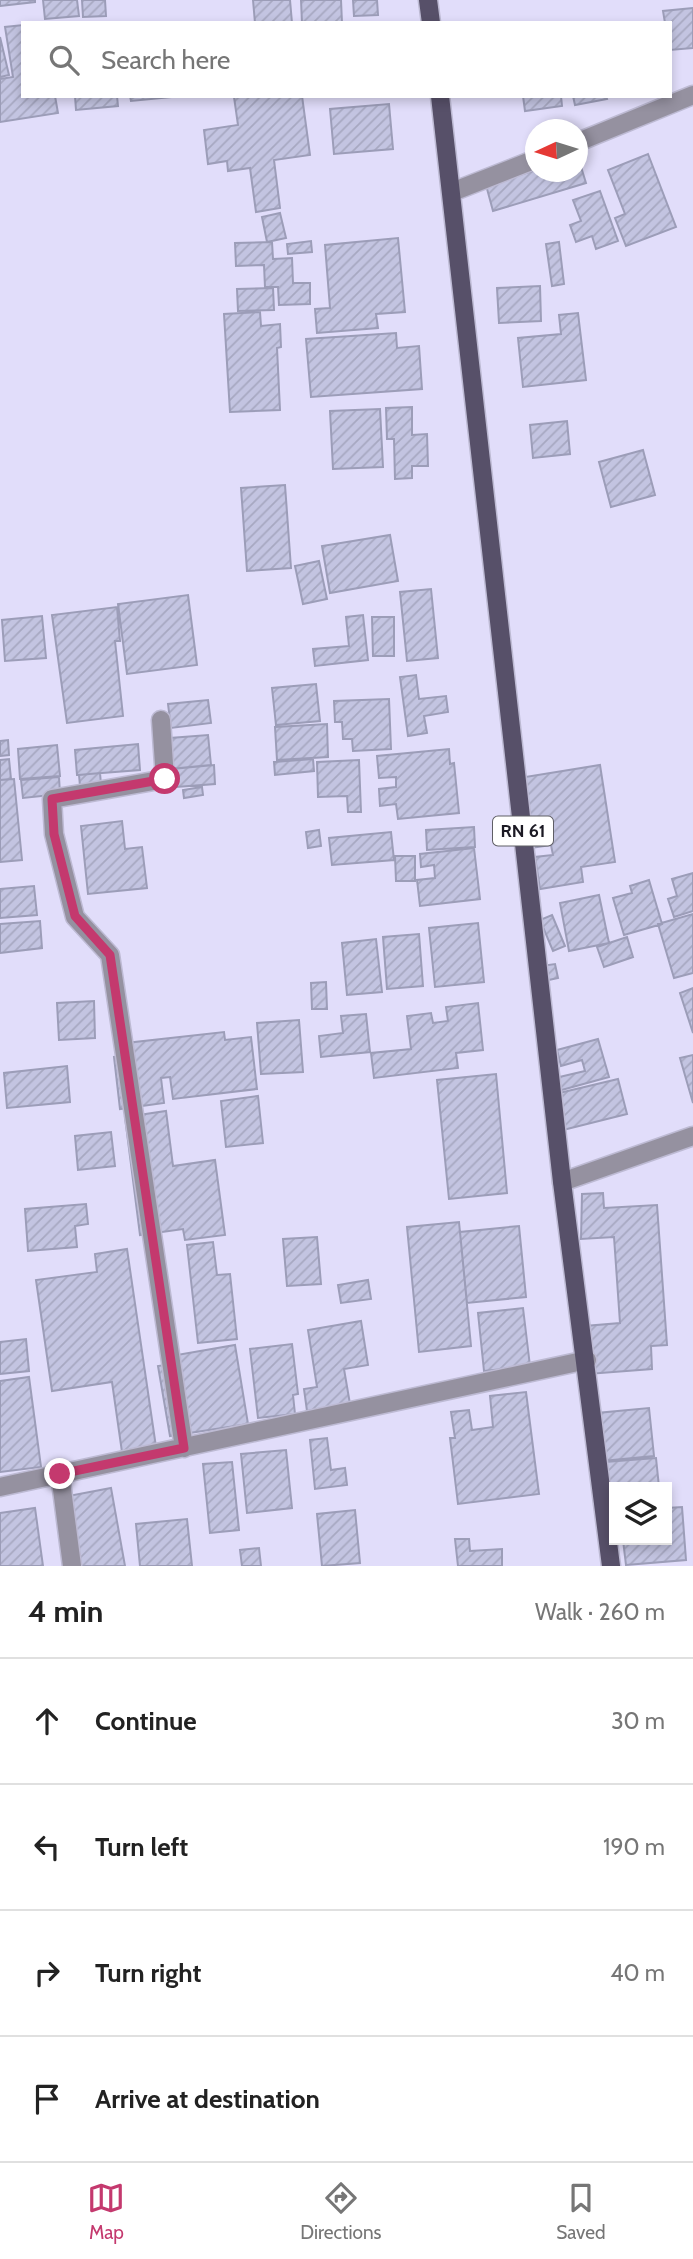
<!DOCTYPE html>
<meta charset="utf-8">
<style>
:root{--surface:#fff;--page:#f6f6f6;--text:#222;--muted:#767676;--line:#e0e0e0;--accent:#c4396e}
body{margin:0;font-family:Cabin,sans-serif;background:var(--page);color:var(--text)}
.controls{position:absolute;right:21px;bottom:21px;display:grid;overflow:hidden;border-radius:0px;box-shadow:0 4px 10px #0003}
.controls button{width:63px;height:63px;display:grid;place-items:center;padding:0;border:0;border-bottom:2px solid var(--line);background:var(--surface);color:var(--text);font:35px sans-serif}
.compass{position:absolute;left:525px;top:119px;width:63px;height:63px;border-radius:50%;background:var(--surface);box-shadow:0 4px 10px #0003;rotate:266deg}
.stop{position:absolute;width:21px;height:21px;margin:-16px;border:5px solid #c4396e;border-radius:50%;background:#fff}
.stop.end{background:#c4396e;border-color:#fff;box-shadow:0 2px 7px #0008}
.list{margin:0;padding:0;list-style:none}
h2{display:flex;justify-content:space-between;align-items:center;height:91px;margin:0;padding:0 28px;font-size:30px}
h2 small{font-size:23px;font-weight:400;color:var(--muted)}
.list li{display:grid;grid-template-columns:46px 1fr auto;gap:21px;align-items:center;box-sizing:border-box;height:126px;padding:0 28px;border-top:2px solid var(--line)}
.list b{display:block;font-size:26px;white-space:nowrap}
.list em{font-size:23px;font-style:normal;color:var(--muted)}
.icon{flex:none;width:38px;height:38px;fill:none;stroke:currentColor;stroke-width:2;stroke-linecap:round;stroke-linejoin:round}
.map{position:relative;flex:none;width:693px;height:1566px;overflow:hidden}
.search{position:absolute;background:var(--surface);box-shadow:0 4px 10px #0003;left:21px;right:21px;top:21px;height:77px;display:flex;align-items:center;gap:18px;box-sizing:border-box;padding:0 24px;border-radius:0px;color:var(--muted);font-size:26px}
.sheet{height:595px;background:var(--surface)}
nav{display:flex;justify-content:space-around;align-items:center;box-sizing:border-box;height:98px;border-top:2px solid var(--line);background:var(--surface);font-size:19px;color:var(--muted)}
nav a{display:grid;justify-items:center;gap:4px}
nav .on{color:var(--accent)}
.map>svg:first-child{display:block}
.building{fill:url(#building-hatch);stroke:#9c9db8;stroke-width:2}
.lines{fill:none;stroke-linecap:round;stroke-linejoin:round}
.minor-casing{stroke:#bdbad3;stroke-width:21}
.primary-casing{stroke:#bdbad3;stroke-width:21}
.minor{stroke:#9591a0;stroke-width:18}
.primary{stroke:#575069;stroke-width:18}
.route{stroke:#c4396e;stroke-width:9}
.labels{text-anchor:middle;stroke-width:5;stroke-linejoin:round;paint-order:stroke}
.shield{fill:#fff;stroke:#5f5e65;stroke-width:2}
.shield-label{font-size:18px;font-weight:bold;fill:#1b1923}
</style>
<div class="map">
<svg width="693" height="1566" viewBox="0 0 693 1566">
<defs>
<pattern id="building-hatch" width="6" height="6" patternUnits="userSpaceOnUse" patternTransform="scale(1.75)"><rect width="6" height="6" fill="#c3c4e1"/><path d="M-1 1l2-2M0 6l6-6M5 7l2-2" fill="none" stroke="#a7a8c1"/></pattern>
</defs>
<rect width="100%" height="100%" fill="#e1ddfa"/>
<path class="building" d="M0,0H35V2L0,6Z
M43,0H77L79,16L45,19Z
M82,0H105L106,16L83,17Z
M253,0H290L292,23H255Z
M301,0H341L342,23H302Z
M353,0H377L378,15L354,16Z
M693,8V48L670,50V23H665L663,11Z
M23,25V96H55L58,113L0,122V79L13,77L5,27Z
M0,37L9,75L0,77Z
M75,96H117L118,106L76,110Z
M130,96H182L131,101Z
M302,96L310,155L274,160L280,208L256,212L250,168L228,171L227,161L208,164L204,130L238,125L234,97Z
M523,96H561L562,106L525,111Z
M573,96H606L607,99L575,105Z
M389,104L393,149L334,154L330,109Z
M648,154L676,227L626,246L615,218L625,214L608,170Z
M578,157L586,183L493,211L486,185L536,170L578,172Z
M600,191L618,241L596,249L592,236L576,242L570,225L581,221L573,200Z
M280,213L286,238L267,242L262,217Z
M398,238L405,312L376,314L378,328L317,333L315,309L330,308L325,245Z
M311,241L312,252L288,254L287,244Z
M272,242L273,259L292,258L293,283H310V304L279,305L278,287H265L264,265L236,266L235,243Z
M559,242L564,284L552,286L546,244Z
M540,286L541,321L499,323L497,288Z
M273,288L274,310L238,311L237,289Z
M260,312L261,326L280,324L281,347L277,348L280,410L230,412L224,314Z
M578,313L586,380L523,387L518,338L561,334L559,315Z
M396,333L397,348L419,346L422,389L311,397L306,339Z
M412,407V435L427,434L428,466H412V478L395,479L394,439H387L386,408Z
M380,409L383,467L333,469L330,411Z
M567,421L570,454L533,458L530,425Z
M643,450L655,495L611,507L599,462Z
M285,485L291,568L247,571L241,488Z
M390,535L398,581L330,593L322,546Z
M319,561L327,599L303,604L295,566Z
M431,589L438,658L407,661L400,592Z
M188,595L197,665L127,674L118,604Z
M117,607L120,641H115L123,716L67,723L52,615Z
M363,615L368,660L315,666L313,649L349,646L346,617Z
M42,616L46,658L5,661L2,620Z
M372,617H394V656H373Z
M416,675L419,699L446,696L448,712L424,716L427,733L408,736L400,677Z
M316,684L320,721L276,725L272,688Z
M389,699L391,749L353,751L352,739H343L342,722H335L334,701Z
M208,700L211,723L171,728L168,704Z
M327,724L328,757L277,760L275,727Z
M208,735L211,765L159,770L157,739Z
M8,740L9,755L0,756V741Z
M138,744L140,770L77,775L75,750Z
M57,745L60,776L20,779L18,749Z
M449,749L450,764L454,763L459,813L398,819L396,804L380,806L379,789L396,787V777L379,778L377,756Z
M9,759L11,779L0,780V760Z
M313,759L314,771L275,775L274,762Z
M359,760L361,812H348L347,796L318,797L317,762Z
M214,765L215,784L163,788L161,770Z
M600,765L615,862L581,867L583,882L540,889L535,857L553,855L551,845L530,848L519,778Z
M100,773L101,784L80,786L79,775Z
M59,777L60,794L23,798L21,780Z
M14,779L22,860L0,862V780Z
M202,787L203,795L184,798L183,790Z
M122,821L125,849L142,847L147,888L88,894L81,826Z
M474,827L475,847L427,850L426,830Z
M319,830L321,846L308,848L306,832Z
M391,832L394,860L332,865L329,838Z
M474,848L480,899L420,906L417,880L435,878L434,865L421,867L420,854Z
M395,856H415V881H396Z
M693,873V911L674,917L668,899L677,896L672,879Z
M649,880L662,924L624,935L613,898L632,893L630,886Z
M34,886L37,915L0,918V889Z
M599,895L609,943L569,951L560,903Z
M693,914V973L674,978L658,924Z
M552,915L565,946L553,951L540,920Z
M40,921L42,948L0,953V924Z
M478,923L484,982L435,987L429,928Z
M419,934L423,986L387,989L383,937Z
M627,937L633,957L604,967L597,947Z
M376,939L382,992L347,995L342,943Z
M555,964L558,978L544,981L541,966Z
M326,982L327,1009H312L311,983Z
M693,988V1033L680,993Z
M94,1001L95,1038L59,1040L57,1003Z
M478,1003L483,1050L456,1053L458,1068L374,1078L371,1053L411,1049L407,1016L431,1013L433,1023L448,1021L446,1007Z
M366,1014L370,1052L321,1057L319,1036L343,1033L341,1016Z
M299,1020L303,1072L261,1074L257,1023Z
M224,1032L225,1040L251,1037L257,1089L173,1099L170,1077L161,1078L164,1103L120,1109L114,1057L127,1056L126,1043Z
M598,1039L609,1077L558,1091L555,1078L585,1071L582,1060L561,1066L557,1050Z
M693,1055V1103L680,1058Z
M67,1066L70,1102L7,1108L4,1073Z
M496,1074L507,1193L449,1199L437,1080Z
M618,1079L627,1114L563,1130L555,1094Z
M258,1096L263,1143L226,1147L221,1101Z
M166,1111L173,1166L215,1160L225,1235L185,1240L183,1229L140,1235L125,1117Z
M111,1132L115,1166L78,1170L75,1136Z
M603,1193L604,1208L657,1205L667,1345L651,1346L652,1369L588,1374L585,1326L620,1323L614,1237L581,1239L582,1194Z
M86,1204L88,1224L75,1226L77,1247L28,1251L25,1209Z
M459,1222L471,1346L419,1352L407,1227Z
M519,1226L526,1297L467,1303L460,1232Z
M317,1237L321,1284L287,1286L283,1239Z
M213,1242L217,1275L230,1274L237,1339L198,1343L187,1245Z
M127,1249L156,1447L122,1452L112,1382L52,1391L36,1280L97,1272L95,1254Z
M368,1280L371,1299L341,1303L338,1285Z
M523,1308L530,1366L484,1371L478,1313Z
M361,1321L368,1365L344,1369L350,1404L307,1411L304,1389L317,1387L308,1330Z
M26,1339L29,1371L0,1374V1342Z
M292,1344L298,1394L293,1395L295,1414L258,1418L250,1349Z
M235,1345L248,1424L170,1436L158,1366L172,1364L171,1356Z
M29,1377L41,1467L0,1472V1381Z
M526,1392L539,1494L458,1504L450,1438H455L451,1412L469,1410L472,1430L493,1427L490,1396Z
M649,1408L654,1456L602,1461L597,1413Z
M327,1438L331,1470L345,1468L347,1485L315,1489L310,1440Z
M286,1450L292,1508L247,1513L241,1454Z
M656,1458L659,1487H614V1511L609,1512L605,1462Z
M232,1462L239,1530L210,1533L203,1464Z
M111,1488L125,1566H69L63,1497Z
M682,1507L686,1560L626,1565L623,1540H667V1508Z
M35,1508L43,1566H0V1513Z
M355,1510L360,1563L322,1566L317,1514Z
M187,1519L192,1566H140L136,1524Z
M455,1539H469L470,1551L502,1549V1566H458Z
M259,1548L261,1566H242L240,1550Z"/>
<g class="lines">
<g class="minor-casing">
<path id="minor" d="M578,142L693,95
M452,192L536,159
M161,720L165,779L52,799L54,834L75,917L110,955L184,1448
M562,1182L693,1136
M60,1474L72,1566
M0,1487L587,1360"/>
</g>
<g class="primary-casing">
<path id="primary" d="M428,0L431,23
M440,96L562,1182L611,1566"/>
</g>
<use href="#minor" class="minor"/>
<use href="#primary" class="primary"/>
</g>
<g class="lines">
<path class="route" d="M60,1474L184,1448L110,955L75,916L54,834L52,799L165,779"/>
</g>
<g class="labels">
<rect class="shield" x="493" y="816.5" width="60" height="29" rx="5"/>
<g class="shield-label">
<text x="523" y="837">RN 61</text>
</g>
</g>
</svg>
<div class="controls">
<button><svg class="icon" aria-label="layers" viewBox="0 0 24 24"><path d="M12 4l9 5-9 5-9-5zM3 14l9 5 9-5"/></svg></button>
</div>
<svg class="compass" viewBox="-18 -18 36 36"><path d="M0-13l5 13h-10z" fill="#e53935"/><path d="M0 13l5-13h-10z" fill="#767676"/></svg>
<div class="stop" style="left:165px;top:779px"></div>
<div class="stop end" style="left:60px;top:1474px"></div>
<div class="search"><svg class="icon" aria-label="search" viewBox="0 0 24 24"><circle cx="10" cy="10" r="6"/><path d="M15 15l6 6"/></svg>Search here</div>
</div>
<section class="sheet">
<h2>4 min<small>Walk · 260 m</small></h2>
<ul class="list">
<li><svg class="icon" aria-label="ahead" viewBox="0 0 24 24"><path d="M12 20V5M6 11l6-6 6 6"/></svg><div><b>Continue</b></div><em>30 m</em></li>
<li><svg class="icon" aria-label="left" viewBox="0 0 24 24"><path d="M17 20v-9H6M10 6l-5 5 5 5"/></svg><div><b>Turn left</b></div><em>190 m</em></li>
<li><svg class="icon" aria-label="right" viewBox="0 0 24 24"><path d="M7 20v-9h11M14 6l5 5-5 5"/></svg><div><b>Turn right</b></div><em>40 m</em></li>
<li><svg class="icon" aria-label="arrive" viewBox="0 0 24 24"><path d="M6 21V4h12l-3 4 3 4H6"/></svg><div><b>Arrive at destination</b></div></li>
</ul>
</section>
<nav>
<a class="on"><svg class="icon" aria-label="map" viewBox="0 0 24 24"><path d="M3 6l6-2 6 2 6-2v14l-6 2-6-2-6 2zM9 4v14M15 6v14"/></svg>Map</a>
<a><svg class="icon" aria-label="directions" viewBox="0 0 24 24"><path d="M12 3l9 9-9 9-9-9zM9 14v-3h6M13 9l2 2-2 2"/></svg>Directions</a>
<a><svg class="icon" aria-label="saved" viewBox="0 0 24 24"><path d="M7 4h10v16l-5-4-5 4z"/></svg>Saved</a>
</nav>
